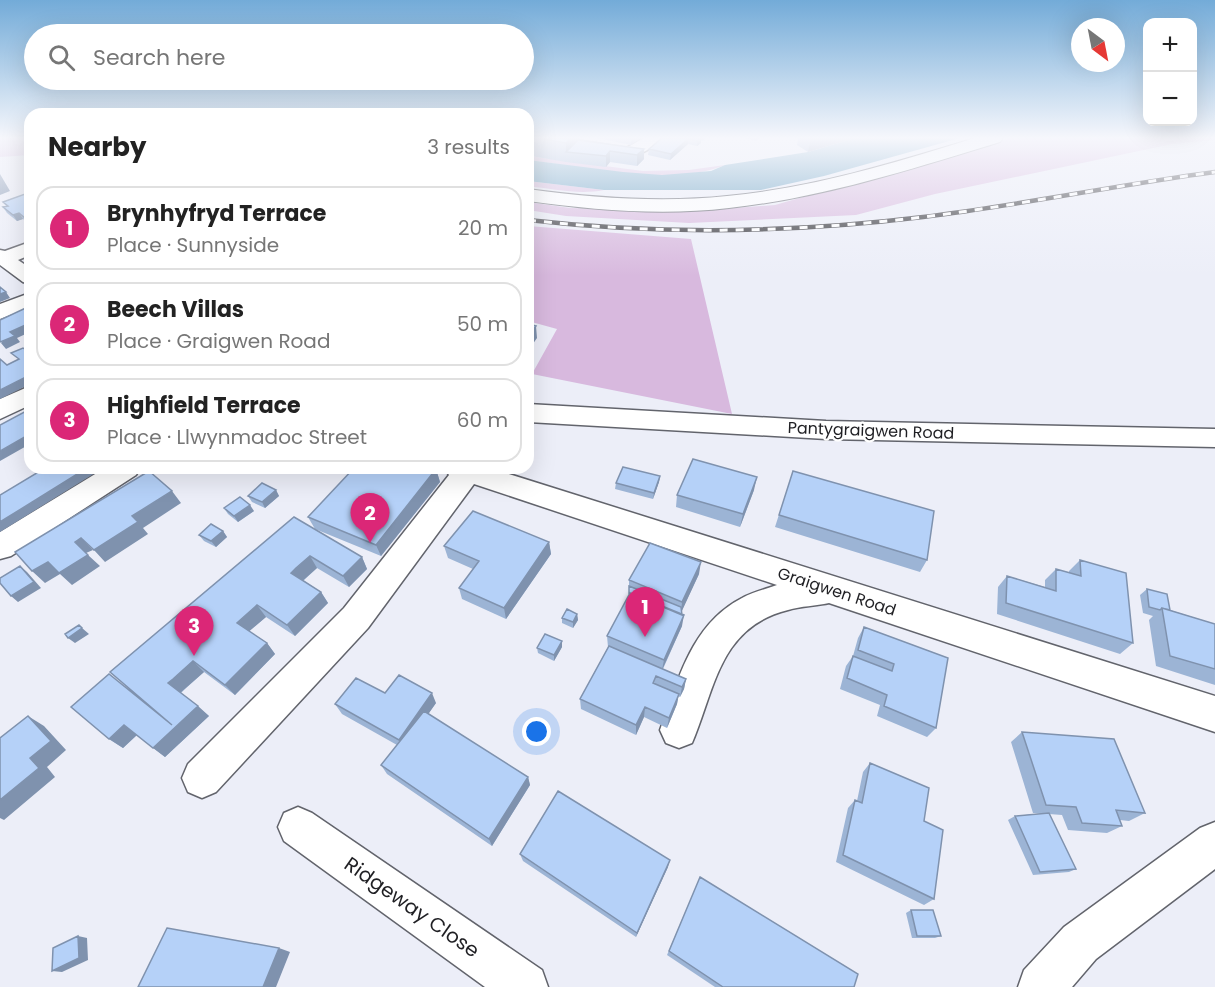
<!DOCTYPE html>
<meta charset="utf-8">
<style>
:root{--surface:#fff;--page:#f2f2f2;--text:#222;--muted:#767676;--line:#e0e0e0;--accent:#db2777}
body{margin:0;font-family:Poppins,sans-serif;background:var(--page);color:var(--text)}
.controls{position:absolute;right:18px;top:18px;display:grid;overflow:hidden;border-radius:12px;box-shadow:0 6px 24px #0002}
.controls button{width:54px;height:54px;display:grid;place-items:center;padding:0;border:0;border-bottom:2px solid var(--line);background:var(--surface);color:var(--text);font:30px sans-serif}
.compass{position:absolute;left:1071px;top:18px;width:54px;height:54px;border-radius:50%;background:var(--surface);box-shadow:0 6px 24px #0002;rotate:148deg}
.you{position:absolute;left:537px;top:732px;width:21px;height:21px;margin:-15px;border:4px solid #fff;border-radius:50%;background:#1a73e8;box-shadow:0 0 0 9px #1a73e833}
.badge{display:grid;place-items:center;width:39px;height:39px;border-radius:50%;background:var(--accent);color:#fff;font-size:20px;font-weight:700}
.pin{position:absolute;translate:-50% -50px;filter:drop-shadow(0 2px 3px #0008)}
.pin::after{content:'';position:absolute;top:32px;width:21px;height:18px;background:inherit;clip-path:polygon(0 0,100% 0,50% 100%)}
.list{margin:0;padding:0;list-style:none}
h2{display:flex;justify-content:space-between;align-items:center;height:78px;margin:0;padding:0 24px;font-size:26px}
h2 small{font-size:20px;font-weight:400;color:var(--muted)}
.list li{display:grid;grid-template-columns:39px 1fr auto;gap:18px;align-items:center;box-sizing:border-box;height:84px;margin:0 12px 12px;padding:0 12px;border:2px solid var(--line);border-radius:18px}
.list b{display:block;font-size:22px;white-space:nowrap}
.list p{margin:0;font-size:20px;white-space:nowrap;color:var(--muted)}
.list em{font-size:20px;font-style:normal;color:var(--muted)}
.icon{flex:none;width:33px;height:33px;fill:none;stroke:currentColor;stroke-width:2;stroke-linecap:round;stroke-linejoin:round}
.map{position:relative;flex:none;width:1215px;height:987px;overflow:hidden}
.search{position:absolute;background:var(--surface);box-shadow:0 6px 24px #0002;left:24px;top:24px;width:510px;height:66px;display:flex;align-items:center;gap:15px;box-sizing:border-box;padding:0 21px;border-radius:33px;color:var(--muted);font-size:22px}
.panel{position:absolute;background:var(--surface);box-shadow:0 6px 24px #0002;left:24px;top:108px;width:510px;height:366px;border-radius:18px}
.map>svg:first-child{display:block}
.green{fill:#d8b9de}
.water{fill:#649dbf}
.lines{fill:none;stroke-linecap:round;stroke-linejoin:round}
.minor-casing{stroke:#62646c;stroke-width:3}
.primary-casing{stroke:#62646c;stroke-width:2}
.minor{fill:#fff;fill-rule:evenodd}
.primary{fill:#fff;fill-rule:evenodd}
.rail-casing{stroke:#39393e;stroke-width:4.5}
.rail{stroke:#fff;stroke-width:3;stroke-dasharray:8;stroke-linecap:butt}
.wall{fill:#9cb4d5}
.shaded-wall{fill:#7f92ae}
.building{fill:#b5d1f8;stroke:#7f92ae;stroke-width:1.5}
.labels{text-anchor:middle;stroke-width:4.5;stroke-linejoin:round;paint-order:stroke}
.street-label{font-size:16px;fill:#1f1f23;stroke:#fff}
.near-street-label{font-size:20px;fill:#1f1f23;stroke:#fff}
</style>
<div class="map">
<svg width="1215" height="987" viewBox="0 0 1215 987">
<rect width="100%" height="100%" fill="#eceef8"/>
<path class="green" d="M0,138H30V155L0,157Z
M1010,138H1215V140L1172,144L935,194L856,215L689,223L566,216L528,210V202L570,208L695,211L775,205Z
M528,156L643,171L689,170L725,165C672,187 585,167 528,160Z
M528,181L604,190C579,195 553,189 528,186Z
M528,226L691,239L732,414L532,374L557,329L528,321Z"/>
<path class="water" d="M855,138H960L824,176L761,190H604L528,181V160L623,172L662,175L711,171L725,165L808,152Z"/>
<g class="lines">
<g class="minor-casing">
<path id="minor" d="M538,138H565L626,148L644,138H661C633,174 577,151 541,141Z
M30,242V255L18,260L30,268V284L23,282L0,265V250L5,251Z
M30,293V307L0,319V304Z
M30,386V405L0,419V399Z
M528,404L826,421L1215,429V447L826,439L528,422Z
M105,468H140L136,475L11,556L0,559V532Z
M444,468H490L1215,696V732L829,603C816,606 801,606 788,610C719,627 715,689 692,743L679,748L666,743L660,730C678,681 691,624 742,598C753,592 766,589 777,585L474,484L368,628L216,792L202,798L188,792L182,778L188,764L344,608L449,475Z
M298,807L312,813L542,970L548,987H485L284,841L278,827L284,813Z
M1215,822V869L1096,959L1072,987H1018L1024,970L1064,927L1200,828Z"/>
</g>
<g class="primary-casing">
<path id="primary" d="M975,138H1003L1000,142C912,169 822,198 729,208C662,216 594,210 528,201V189C594,198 661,203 727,196C812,188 894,163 975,138Z"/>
</g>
<use href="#minor" class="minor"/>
<use href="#primary" class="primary"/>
<g class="rail-casing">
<path id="rail" d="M528,220C660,235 791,233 923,217C1021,205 1117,185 1215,172"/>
</g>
<use href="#rail" class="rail"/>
</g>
<path class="wall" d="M528,138H578V140L644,149V159L637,166L610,162L606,167L566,162L531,156L530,146L528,147Z
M597,138H640L631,145Z
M662,138H706L703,141H701V143L697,146L688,144L670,160L648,155L649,149Z
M745,138H759L756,141Z
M798,138H855L808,152L797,145Z
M25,194L29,224L23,219L17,221L7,213L3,207L6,206L3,202Z
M436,469L440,482L381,556L315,529L308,517Z
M793,471L927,560L920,572L775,527Z
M660,476L659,482L653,499L615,489L616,483Z
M276,490L279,496L265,508L252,502L248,496Z
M754,490L740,527L676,507L677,495Z
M224,508L254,511L238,522L228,514Z
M294,517L362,557L367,569L349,587L317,568L304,580H303L321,592L328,603L295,636L266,617L249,631L267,643L275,654L235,695L204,672L185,689L181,693L209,716L165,757L137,735L123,748L109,739L170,723L110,672Z
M223,531L227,537L216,547L204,541L199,535Z
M549,542L551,554L506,619L462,599L459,588L473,569L448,558L444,546Z
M1080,560L1133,643L1120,654L997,614L998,587L1007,576L1045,587V580L1056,569L1069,573V571Z
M699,574L682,610V626L663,669L686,679L684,689L680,697L678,696L677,704L667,728L644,717L636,735L581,709L580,699L608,647L607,636L629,596V580Z
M1147,589L1170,610L1215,624V685L1156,666L1149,620L1153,616L1143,613L1140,595Z
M577,614L578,620L573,628L562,623V618Z
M864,627L948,658L936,728L927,737L877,716L880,705L840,689L846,666L853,656L858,638Z
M562,641V647L554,661L538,653L537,648Z
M385,693L436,703L428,714L528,777L530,785L492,846L387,774L381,765L397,745L342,714L335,704Z
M1022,732L1145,813L1129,821L1120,820L1122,826L1107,833L1068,830L1062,815L1049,814L1076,869L1069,872L1033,875L1008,820L1015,816L1043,813H1033L1011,742Z
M870,763L924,821L934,899L924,905L836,862L848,808L855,800L857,801L863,772Z
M520,854L668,867L636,937L523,861Z
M700,877L854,987H715L667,955Z
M911,910L941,936L935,938H912L906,913Z"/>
<path class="shaded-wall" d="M570,138H578V151L566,152V143Z
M633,138H640L631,145V140Z
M701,138V143L697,146V141Z
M811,138H855L808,152Z
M688,139V144L670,160L671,154Z
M644,149V159L637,166V155Z
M610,151V162L606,167V156Z
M0,174L10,191L0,195Z
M19,213L23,219L17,221L13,215Z
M30,216V224H29L25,218Z
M6,292L10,298L0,302V294Z
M30,323V332L17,338L20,342L6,349L1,343L10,332Z
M536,326L537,338L528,351V337Z
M30,375V384L0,399V390Z
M30,434V444L0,461V451Z
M87,468H103L0,532V522Z
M436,469L440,482L381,556L376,545Z
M660,476L659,482L653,499L654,493Z
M757,477L754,490L740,527L743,514Z
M276,490L279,496L265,508L262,502Z
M172,491L181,503L143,528L148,534L105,562L94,550L132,516Z
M250,505L254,511L238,522L234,516Z
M223,531L227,537L216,547L211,541Z
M81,538L93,550L86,553L75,542Z
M549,542L551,554L506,619L504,608Z
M88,555L100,566L72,585L60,574L45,583L32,571L48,562Z
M310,556L317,568L299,584L291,573Z
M362,557L367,569L349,587L343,576Z
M701,562L699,574L681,613L682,602Z
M20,566L27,572L41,588L18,602L11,596Z
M321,592L328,603L295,636L287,625Z
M257,605L266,617L246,634L237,623Z
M577,614L578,620L573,628V622Z
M684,615L682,626L662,670L664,660Z
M82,628L89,634L75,643L68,638Z
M562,641V647L554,661V655Z
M267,643L275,654L235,695L225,685Z
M193,661L204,672L180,693L168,683Z
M686,679L684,689L680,697L682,687Z
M432,693L436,703L404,749L399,740Z
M679,694L677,704L667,728L669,718Z
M198,706L209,716L165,757L153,748Z
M645,707L644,717L636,735V725Z
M28,716L44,726L66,750L47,767L55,777L4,820L0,818V800L30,758Z
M124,725L138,734L123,748L109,739Z
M528,777L530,785L492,846L489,839Z
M670,860L668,867L636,937L637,933Z
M78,936L87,938L88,960L62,972L52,971Z
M279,948L290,952L276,987H263Z"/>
<path class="building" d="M538,138H570L566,143Z
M662,138H701L697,141L688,139L671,154L649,149Z
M578,140L644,149L637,155L610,151L606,156L566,152Z
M25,194L30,198V216L25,218L19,213L13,215L3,207L8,206L3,202Z
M0,287L6,292L0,294Z
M30,306V323L10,332L15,336L0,342V320Z
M528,324L536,326L528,337Z
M23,348L30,353V375L0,390V359L7,365L19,359L11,353Z
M30,409V434L0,451V425Z
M693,459L757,477L743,514L677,495Z
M623,467L660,476L654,493L616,483Z
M45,468H87L0,522V495Z
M354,468H433L436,469L376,545L308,517Z
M149,471L172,491L132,516L138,522L94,550L81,538L75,542L88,555L59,573L48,562L32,571L15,552Z
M793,471L934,511L927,560L779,515Z
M262,483L276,490L262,502L248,496Z
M240,497L250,505L234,516L224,508Z
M473,511L549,542L504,608L459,588L479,561L444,546Z
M294,517L362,557L343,576L310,556L296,568L291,573L321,592L287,625L257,605L237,623L267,643L225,685L193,661L173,679L168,683L198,706L153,748L124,725L109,739L71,707L109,674L172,725L110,672Z
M211,524L223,531L211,541L199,535Z
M650,543L701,562L682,602L629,580Z
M1080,560L1126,573L1133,643L1006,603L1007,576L1056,591V569L1081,576Z
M20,566L34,582L11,596L0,583V578Z
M629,586L681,607L682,615L630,593L629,594Z
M1147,589L1167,594L1170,610L1162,608L1160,610L1149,607Z
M630,593L684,615L664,660L607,636Z
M1162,608L1215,624V669L1170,656Z
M567,609L577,614L573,622L562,618Z
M79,625L82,628L68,638L65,634Z
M864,627L948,658L936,728L884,706L887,695L847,678L853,656L892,671L894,664L858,650Z
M545,634L562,641L554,655L537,648Z
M609,646L686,679L682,687L656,676L653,683L679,694L669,718L645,707L636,725L580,699Z
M399,675L432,693L399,740L335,704L356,678L385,693Z
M424,711L528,777L489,839L381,765Z
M28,716L51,741L30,758L39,768L0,800V738Z
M1022,732L1114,739L1145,813L1116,810L1122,826L1082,823L1076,807L1046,805Z
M870,763L929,788L924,821L943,830L934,899L843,855L855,800L862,803Z
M558,791L670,860L637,933L520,854Z
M1049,813L1076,869L1040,872L1015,816Z
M700,877L858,974L854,987H723L669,951Z
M911,910H933L941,936H917Z
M167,928L279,948L263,987H138Z
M78,936L79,958L52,971L53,948Z"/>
<linearGradient id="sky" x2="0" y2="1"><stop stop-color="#73abd8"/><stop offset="0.5" stop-color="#f6f7fc"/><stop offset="1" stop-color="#f6f7fc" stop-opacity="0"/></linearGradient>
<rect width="1215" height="276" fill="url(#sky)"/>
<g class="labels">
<g class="street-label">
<text transform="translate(871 430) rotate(2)" y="6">Pantygraigwen Road</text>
<text transform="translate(837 591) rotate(18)" y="6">Graigwen Road</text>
</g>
<g class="near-street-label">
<text transform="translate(412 907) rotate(35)" y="7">Ridgeway Close</text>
</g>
</g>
</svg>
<div class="controls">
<button>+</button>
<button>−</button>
</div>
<svg class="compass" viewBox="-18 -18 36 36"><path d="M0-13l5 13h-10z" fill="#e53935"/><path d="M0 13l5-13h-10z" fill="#767676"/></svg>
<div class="you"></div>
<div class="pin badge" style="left:645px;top:637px">1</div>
<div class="pin badge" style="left:370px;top:543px">2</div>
<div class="pin badge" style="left:194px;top:656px">3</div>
<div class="search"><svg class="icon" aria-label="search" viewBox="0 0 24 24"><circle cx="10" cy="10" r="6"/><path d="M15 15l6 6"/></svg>Search here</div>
<section class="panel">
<h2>Nearby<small>3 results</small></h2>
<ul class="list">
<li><span class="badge">1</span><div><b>Brynhyfryd Terrace</b><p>Place · Sunnyside</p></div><em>20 m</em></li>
<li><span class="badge">2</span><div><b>Beech Villas</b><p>Place · Graigwen Road</p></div><em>50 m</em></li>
<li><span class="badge">3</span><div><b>Highfield Terrace</b><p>Place · Llwynmadoc Street</p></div><em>60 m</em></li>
</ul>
</section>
</div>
